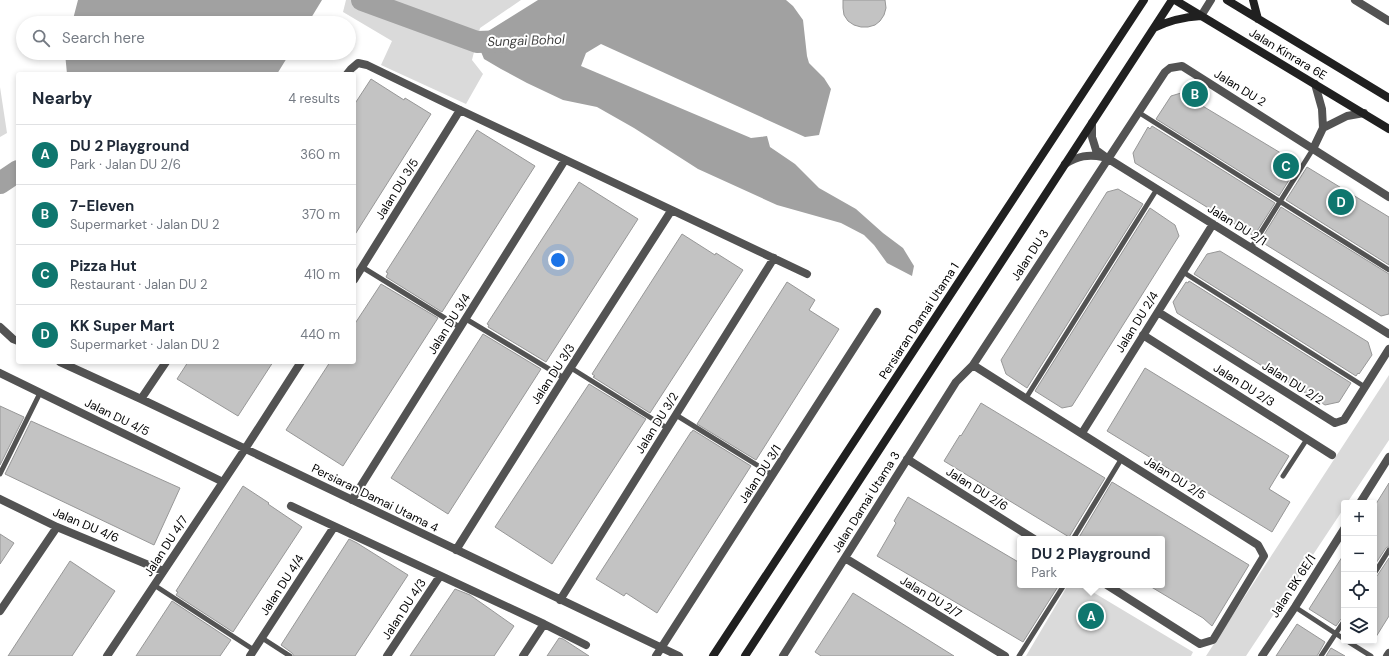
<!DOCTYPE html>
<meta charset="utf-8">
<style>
:root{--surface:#fff;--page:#f2f2f3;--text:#1f2937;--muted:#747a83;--line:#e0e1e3;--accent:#0f766e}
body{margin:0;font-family:"DM Sans",sans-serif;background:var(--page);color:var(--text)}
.controls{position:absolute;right:12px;bottom:12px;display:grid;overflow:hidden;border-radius:4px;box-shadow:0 2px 6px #0003}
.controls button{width:36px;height:36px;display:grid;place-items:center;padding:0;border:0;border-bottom:1px solid var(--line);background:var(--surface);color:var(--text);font:20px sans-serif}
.you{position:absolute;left:558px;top:260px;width:14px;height:14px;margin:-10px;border:3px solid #fff;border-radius:50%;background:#1a73e8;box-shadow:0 0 0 6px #1a73e833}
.badge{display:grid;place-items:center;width:26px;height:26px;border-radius:50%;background:var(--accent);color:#fff;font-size:13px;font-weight:700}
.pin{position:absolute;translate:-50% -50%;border:2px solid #fff;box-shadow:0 1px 4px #0006}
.popup{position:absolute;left:1017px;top:536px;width:148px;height:52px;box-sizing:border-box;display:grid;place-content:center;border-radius:4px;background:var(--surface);filter:drop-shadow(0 1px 3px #0005);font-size:13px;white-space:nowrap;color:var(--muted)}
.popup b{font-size:15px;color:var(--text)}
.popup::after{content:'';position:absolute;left:50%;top:100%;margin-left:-8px;border:8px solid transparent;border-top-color:var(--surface)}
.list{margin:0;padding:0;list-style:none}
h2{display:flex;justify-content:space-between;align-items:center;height:52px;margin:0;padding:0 16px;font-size:17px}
h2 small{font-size:13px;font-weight:400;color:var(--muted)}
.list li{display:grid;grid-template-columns:26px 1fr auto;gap:12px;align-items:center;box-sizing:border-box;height:60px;padding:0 16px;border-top:1px solid var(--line)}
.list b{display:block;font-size:15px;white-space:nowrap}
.list p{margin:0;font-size:13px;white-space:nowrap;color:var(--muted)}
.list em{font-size:13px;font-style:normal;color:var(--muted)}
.icon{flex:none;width:22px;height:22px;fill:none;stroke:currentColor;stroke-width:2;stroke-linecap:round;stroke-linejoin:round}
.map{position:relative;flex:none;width:1389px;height:656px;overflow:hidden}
.search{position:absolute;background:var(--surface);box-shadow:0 2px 6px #0003;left:16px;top:16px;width:340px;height:44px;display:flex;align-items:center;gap:10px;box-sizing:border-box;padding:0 14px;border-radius:22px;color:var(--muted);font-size:15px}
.panel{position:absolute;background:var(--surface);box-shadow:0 2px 6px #0003;left:16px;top:72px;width:340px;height:292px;border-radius:4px}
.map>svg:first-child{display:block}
.green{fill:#dadada}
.water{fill:#a1a1a1}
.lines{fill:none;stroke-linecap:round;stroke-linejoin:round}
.river{stroke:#a1a1a1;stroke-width:22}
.building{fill:#c3c3c3;stroke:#979797}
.lane{stroke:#535353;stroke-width:5}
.street{stroke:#535353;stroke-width:8}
.secondary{stroke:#202020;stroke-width:8}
.labels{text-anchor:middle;stroke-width:4;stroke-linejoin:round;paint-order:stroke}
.street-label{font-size:12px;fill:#000;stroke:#fff}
.water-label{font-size:13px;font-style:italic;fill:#424242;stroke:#fff}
</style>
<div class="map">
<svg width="1389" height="656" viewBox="0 0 1389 656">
<rect width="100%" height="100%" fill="#fff"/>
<path class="green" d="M346,0H521L480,28L472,60L483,74L466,104L381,65L392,41L343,12Z
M0,87L7,133L0,137Z
M1389,375V440L1347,503H1344V508L1246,656H1206Z
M1068,585H1081L1193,652L1191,656H1026Z"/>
<path class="water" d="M78,0H322L308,23H72Z
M538,0H786L793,6L803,20L807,56L809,63L824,78L831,89L819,135L805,137L601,44L586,53L581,66L751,138L767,136L770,147L795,164L819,188L856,209L883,233L903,248L914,266L912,276L887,263L874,245L864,235L841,223L777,205L698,169L634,128L597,107L563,100L527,83L501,69L484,59L477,42L485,33Z
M65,53H290L277,74H67Z"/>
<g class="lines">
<path class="river" d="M362,0L477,42L507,41
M0,183L18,171"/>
</g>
<path class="building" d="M843,0H885L886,8L884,15L880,21L875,25L868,27H861L854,25L848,21L844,15L843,8Z
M371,79L404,100L405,98L431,114L354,236V105Z
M1181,93L1299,164L1279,196L1156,119L1171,96Z
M1152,126L1275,203L1254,236L1135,163L1133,153L1148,127L1150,129Z
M477,130L535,166L442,312L386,277L388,273L386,272Z
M1307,167L1389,217V265L1286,200Z
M579,182L638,219L546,362L488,327L489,325L487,324Z
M1118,189L1143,204L1027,388L1006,374L1001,360L1107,192Z
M1281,207L1389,274V314L1381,316L1260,241Z
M1150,208L1175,225L1179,236L1072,406L1062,408L1035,391Z
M682,234L715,255L716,253L743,270L650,413L593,377L595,376L592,374Z
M1220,251L1368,342L1372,355L1359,374L1358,373L1356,376L1194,274L1207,254Z
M1189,281L1351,383L1339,402L1325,405L1177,313L1173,302L1186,282L1188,283Z
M787,282L815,300L809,310L839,329L756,460L697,424Z
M381,284L438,318L343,466L286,430L330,362H354V325Z
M483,334L541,369L448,514L391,478Z
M188,362H273L238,416L177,379Z
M1145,368L1289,456L1269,489L1290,502L1272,532L1107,431Z
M589,384L646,419L552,564L495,527Z
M981,403L1105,478L1069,537L944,461L960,435L961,436Z
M0,406L24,417L0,465Z
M31,421L180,488L154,545L5,474Z
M693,430L751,466L657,613L626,593L624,596L596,579L691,432H692Z
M1112,482L1249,565L1212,626L1203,618L1148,585H1162V539H1078Z
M1389,483V546L1386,548L1374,566V507Z
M243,486L269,503L268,504L302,527L233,632L176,595L178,592L176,591Z
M908,497L1020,563V585H1059L1023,642L877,556L896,523L894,521Z
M0,534L14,543L0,564Z
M349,539L357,543L408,575L355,656H294L292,653L281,645Z
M1344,554V617L1341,619L1336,626L1309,609Z
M1389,558V616L1374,640V578L1377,576Z
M70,561L115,591L72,656H8Z
M455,589L470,595L514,626L494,656H410Z
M853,593L954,656H821L815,652Z
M172,601L231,640L220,656H136Z
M1297,624L1325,642L1317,656H1276Z
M559,638L563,639L589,656H547Z
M1331,648L1345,656H1326Z"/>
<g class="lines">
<path class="lane" d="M1138,112L1389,270
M1251,248L1313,149
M362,267L461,328
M1183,272L1365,387
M466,319L564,378
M571,368L667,428
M1026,398L1157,189
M676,415L773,475
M0,474L40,393
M1283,476L1307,439
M1073,539L1122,458
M1374,574L1389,550
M154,585L254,650
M1295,607L1344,639
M262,638L290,656
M1347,641L1371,656
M1019,656L1064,585
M1321,656L1344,621"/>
<path class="street" d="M1355,0L1389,21
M1201,16L1211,0
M347,74L351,69L358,63L367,65L460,110L807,274
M1092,123V137L1096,150L1107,158L1389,334
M1323,128L1347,116L1364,113
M1313,149L1323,128L1322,109L1315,84
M1065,164C1078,156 1088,154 1103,157
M354,280L460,110
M1158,312L1335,423L1344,420L1389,349
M0,327L13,339L18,341
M1143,335L1332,455
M60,362L141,399L679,656
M973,365L1258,545L1264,556L1213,640L1200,644L1107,585
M0,373L223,482
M141,399L166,362
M1082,433L1213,224
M907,459L1034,539
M0,499L57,527L163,571
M352,500L565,160
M1360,503L1389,457
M291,506L544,624L586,645
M456,550L564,378L671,211
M845,558L1005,656
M560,600L774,258
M0,611L57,527
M107,656L245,449L301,362
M250,656L334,527
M387,656L440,576
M523,656L544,624
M656,656L877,312
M783,656L956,382L973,365L1165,72L1170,68L1182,66L1389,197
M1262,656L1295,607L1344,529
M1387,656L1389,653"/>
<path class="secondary" d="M1175,0L1389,129
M1227,0L1389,98
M1253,0L1258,19
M1154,28C1170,20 1184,17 1201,16
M713,656L1144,0
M745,656L1172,0"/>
</g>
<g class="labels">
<g class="street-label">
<text transform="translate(1288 54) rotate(31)" y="4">Jalan Kinrara 6E</text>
<text transform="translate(1240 88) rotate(32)" y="4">Jalan DU 2</text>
<text transform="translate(397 189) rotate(-58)" y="4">Jalan DU 3/5</text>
<text transform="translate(1237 225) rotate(32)" y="4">Jalan DU 2/1</text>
<text transform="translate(1030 255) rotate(-57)" y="4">Jalan DU 3</text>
<text transform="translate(919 321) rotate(-57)" y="4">Persiaran Damai Utama 1</text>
<text transform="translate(1137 322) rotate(-58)" y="4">Jalan DU 2/4</text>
<text transform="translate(449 324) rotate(-58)" y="4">Jalan DU 3/4</text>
<text transform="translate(553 374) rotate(-57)" y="4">Jalan DU 3/3</text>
<text transform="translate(1293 383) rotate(32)" y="4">Jalan DU 2/2</text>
<text transform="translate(1244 385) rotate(32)" y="4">Jalan DU 2/3</text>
<text transform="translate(117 417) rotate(26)" y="4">Jalan DU 4/5</text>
<text transform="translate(657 423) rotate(-58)" y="4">Jalan DU 3/2</text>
<text transform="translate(760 474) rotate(-57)" y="4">Jalan DU 3/1</text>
<text transform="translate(1175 478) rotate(32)" y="4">Jalan DU 2/5</text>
<text transform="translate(977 489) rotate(32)" y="4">Jalan DU 2/6</text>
<text transform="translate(375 498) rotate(26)" y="4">Persiaran Damai Utama 4</text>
<text transform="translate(866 502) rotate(-58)" y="4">Jalan Damai Utama 3</text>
<text transform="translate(86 525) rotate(23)" y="4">Jalan DU 4/6</text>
<text transform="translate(166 546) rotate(-57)" y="4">Jalan DU 4/7</text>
<text transform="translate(282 585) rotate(-57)" y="4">Jalan DU 4/4</text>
<text transform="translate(1293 586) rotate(-57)" y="4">Jalan BK 6E/1</text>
<text transform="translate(931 597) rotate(31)" y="4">Jalan DU 2/7</text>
<text transform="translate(404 609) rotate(-57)" y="4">Jalan DU 4/3</text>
</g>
<g class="water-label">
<text transform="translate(526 40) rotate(-2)" y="5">Sungai Bohol</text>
</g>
</g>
</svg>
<div class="controls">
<button>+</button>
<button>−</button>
<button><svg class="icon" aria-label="locate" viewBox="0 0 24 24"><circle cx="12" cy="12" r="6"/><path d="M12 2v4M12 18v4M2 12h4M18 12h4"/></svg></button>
<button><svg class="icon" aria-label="layers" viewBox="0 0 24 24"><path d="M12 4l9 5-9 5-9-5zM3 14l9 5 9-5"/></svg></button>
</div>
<div class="you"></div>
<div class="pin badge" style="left:1091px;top:616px">A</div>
<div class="popup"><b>DU 2 Playground</b>Park</div>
<div class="pin badge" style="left:1195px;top:94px">B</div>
<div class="pin badge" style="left:1286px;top:166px">C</div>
<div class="pin badge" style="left:1341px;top:202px">D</div>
<div class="search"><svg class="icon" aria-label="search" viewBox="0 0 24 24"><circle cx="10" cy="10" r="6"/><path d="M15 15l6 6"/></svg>Search here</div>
<section class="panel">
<h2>Nearby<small>4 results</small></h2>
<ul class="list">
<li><span class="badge">A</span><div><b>DU 2 Playground</b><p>Park · Jalan DU 2/6</p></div><em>360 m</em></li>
<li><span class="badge">B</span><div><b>7-Eleven</b><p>Supermarket · Jalan DU 2</p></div><em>370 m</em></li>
<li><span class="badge">C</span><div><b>Pizza Hut</b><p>Restaurant · Jalan DU 2</p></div><em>410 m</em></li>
<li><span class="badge">D</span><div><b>KK Super Mart</b><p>Supermarket · Jalan DU 2</p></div><em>440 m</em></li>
</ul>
</section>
</div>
